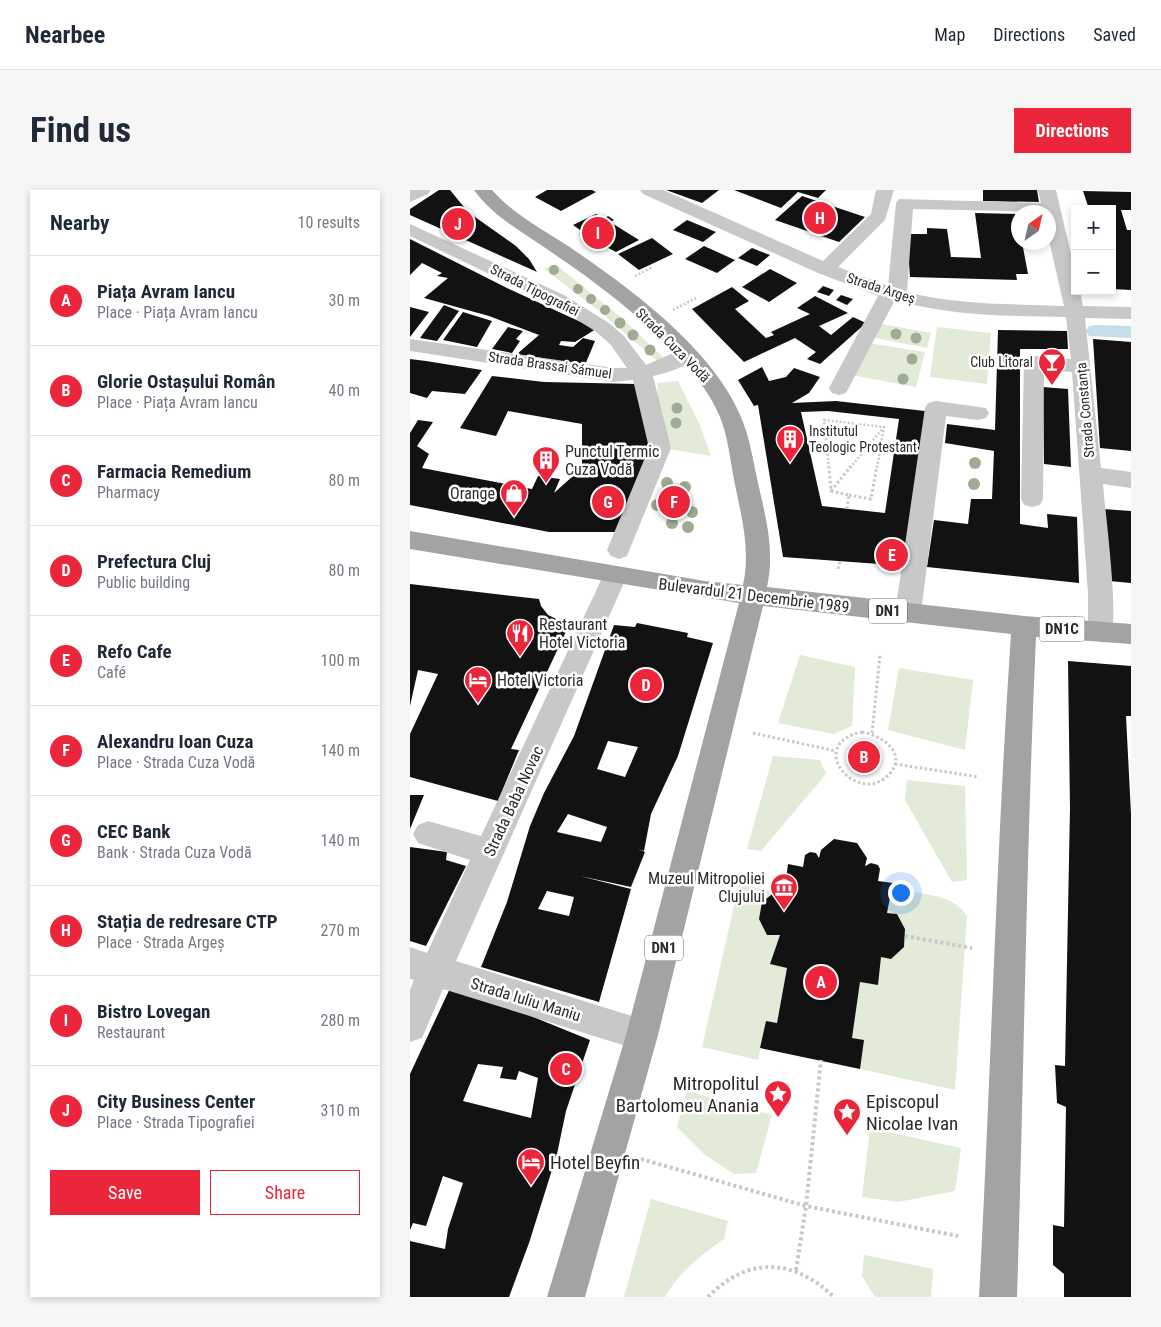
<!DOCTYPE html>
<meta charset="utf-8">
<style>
:root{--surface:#fff;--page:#f6f6f7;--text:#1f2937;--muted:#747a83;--line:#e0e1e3;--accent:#eb253a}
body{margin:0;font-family:"Roboto Condensed",sans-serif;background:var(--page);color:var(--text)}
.controls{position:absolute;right:15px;top:15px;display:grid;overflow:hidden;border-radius:0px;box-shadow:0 2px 8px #0003}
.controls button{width:45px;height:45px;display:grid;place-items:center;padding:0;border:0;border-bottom:1px solid var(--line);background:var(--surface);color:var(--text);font:25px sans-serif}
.compass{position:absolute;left:601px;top:15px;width:45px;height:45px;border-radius:50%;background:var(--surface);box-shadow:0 2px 8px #0003;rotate:34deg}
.you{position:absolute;left:490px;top:702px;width:18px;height:18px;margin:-12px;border:4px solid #fff;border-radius:50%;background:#1a73e8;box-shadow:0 0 0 8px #1a73e833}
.badge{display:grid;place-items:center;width:32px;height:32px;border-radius:50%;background:var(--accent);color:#fff;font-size:16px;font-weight:700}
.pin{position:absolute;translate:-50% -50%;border:2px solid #fff;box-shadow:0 1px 5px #0006}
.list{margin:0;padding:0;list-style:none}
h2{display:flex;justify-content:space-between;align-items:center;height:65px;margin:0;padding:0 20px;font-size:21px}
h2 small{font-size:16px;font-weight:400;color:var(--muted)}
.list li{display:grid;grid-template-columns:32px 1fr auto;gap:15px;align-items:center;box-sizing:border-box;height:90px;padding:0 20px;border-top:1px solid var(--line)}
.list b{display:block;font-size:19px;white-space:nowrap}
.list p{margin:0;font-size:16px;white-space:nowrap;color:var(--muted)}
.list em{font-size:16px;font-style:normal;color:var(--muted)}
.actions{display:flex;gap:10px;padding:15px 20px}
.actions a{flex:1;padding:11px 0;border:1px solid var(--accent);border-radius:0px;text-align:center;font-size:18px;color:var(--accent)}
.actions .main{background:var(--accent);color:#fff}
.map{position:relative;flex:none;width:721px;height:1107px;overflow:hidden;border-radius:0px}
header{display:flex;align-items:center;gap:30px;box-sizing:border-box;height:70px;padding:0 25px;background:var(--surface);border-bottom:1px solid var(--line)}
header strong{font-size:24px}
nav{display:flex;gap:28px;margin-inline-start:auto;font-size:18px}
.intro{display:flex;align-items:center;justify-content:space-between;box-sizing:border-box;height:120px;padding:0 30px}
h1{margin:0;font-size:35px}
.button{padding:12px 22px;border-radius:0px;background:var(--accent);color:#fff;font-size:18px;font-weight:700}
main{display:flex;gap:30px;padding:0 30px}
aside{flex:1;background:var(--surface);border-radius:0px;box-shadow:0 2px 8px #0003}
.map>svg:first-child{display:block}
.green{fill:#e2ead8}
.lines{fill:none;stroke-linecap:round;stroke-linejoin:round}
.canal{fill:#c3ddeb;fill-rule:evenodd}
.building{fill:#121212;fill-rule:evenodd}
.path-far2{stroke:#c8c8c8;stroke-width:2.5;stroke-dasharray:2 2;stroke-linecap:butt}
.path-far1{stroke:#c8c8c8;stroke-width:3;stroke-dasharray:2.5 2.5;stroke-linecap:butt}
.path{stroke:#c8c8c8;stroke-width:4;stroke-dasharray:3 3;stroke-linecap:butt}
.minor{fill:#c8c8c8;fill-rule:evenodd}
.major{fill:#a3a3a3;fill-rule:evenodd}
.tree{fill:#9fac92}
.labels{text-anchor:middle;stroke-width:5;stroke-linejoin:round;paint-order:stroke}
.far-street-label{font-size:14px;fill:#2b2b2b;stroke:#fff}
.far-poi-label{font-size:14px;fill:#2b2b2b;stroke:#fff;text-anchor:end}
.shield{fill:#fff;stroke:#6b6b6b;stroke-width:1}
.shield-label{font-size:15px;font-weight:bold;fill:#2b2b2b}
.poi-label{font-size:16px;fill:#2b2b2b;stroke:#fff;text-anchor:start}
.street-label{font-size:16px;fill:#2b2b2b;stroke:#fff}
.near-poi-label{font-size:19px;fill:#2b2b2b;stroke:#fff;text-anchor:start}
</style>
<header>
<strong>Nearbee</strong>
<nav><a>Map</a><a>Directions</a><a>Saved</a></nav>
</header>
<div class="intro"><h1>Find us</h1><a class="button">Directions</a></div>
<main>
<aside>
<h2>Nearby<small>10 results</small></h2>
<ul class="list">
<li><span class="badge">A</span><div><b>Piața Avram Iancu</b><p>Place · Piața Avram Iancu</p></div><em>30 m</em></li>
<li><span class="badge">B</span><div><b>Glorie Ostașului Român</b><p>Place · Piața Avram Iancu</p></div><em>40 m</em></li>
<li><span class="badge">C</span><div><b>Farmacia Remedium</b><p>Pharmacy</p></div><em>80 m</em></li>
<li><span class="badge">D</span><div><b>Prefectura Cluj</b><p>Public building</p></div><em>80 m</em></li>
<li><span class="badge">E</span><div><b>Refo Cafe</b><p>Café</p></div><em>100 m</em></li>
<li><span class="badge">F</span><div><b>Alexandru Ioan Cuza</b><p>Place · Strada Cuza Vodă</p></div><em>140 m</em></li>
<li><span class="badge">G</span><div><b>CEC Bank</b><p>Bank · Strada Cuza Vodă</p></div><em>140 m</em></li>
<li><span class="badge">H</span><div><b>Stația de redresare CTP</b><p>Place · Strada Argeș</p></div><em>270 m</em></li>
<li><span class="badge">I</span><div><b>Bistro Lovegan</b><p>Restaurant</p></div><em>280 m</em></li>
<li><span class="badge">J</span><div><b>City Business Center</b><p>Place · Strada Tipografiei</p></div><em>310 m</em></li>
</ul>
<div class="actions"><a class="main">Save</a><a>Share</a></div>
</aside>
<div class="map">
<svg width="721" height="1107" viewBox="0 0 721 1107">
<rect width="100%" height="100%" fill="#fff"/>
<path class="green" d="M145,74L213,129L259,173L253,176L188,120L134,79Z
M467,133L521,143L517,158L460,147Z
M527,137L581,143L577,194L520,187Z
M458,153L515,162L506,197L441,185Z
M268,191L289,233L301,266L259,259L247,211L248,193Z
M390,465L445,477L442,536L424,544L368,533Z
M489,478L563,490L555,560L478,540Z
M363,566L410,570L416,584L351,661L337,659Z
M497,590L555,596L557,690L542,692L495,610Z
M329,694L365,702C347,717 346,724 357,745H370L360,774L377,778L367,833L356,831L348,870L292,857Z
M483,699C507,704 544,703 557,726L545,900L450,879L442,848L450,792L468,795L471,767L494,756L495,739L487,724L477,723Z
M277,901L362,925L346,983L324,984L294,964L267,937Z
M460,938L551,958L545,1001L488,1012L452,1007Z
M241,1009L318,1031L314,1049C290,1066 270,1081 255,1107H214Z
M454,1065L523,1079L521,1107H465L452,1086Z"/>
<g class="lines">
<path class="canal" d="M686,135L721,136V148L679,146L676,141L679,136Z"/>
</g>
<path class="building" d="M29,0H40L58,22L106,56L119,69L127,82L0,25V19Z
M137,0H182L186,2L151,21L125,7Z
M256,0H309L292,13Z
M324,0H416L408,8L388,2L371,18Z
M573,0H627L629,12L573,11Z
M673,1L721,2V20H711L717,40H721V100L702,99V19H679Z
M392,6L455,27L429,52L365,30Z
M565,23L607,24L608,52H612L618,84H606L607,90L500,87L497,44H517V38L537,39L541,67L571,68Z
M186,24L194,29L198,26L204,30L200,32L229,50L206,62L187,52L163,35Z
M277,30L306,42L293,52L263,40Z
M242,48L263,64L229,80L208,64Z
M0,49L97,98L186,139L165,152L151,151L149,155L163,157L173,148L185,151L175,175L107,164L129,145L79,126L14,108L38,88L27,86L32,83L12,73L0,85Z
M294,56L325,70L307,83L275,69Z
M342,58L360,65L347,76L328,68Z
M360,79L387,93L359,112L332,97Z
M413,96L424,100L419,106L407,102Z
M322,97L339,111L325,119L356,148L364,145L361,142L400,124L387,118L405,106L438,123L409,136L421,145L443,127L456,133L410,174L397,169L406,162L385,148L334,172L282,119Z
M431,105L443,109L437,115L426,110Z
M34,115L49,121L27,151L10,148Z
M0,117L19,122L0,147Z
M53,122L82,131L67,157L33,150Z
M98,137L113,141L106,149L110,151L102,163L82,159Z
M588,140L657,141L658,159H610V334L638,338L637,324L667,327L669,393L517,377L524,330L558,334L561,309H582L584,261L535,253L537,234L585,240Z
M683,149L721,152V261L690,258Z
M0,169L16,171L72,180L55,204L22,201L17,208L0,203Z
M352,177L359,191L376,187L384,178L410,187L399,203L382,213L426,211L515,221L497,376L373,367L348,215L344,216L328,190ZM418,221L489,229L475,323L412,316L391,222Z
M82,186L134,192L227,194L242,258L206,342H139L0,315V243L8,230L23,232L7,256L19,264L12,278L122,299L128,286L150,289L144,303L172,278V234L98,221L86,246L50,238Z
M633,197L658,199L661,277L634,274Z
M693,319L721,321V393L699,391Z
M0,394L129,409L131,416L138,425L159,435L101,559L109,560L88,611L0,587V544L28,484L8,480L0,516Z
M227,433L278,443L277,447L303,453L268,566L241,624L234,661L228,659L235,662L221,697L170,686L221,699L189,812L71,777L97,712L120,636L134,603L164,546L204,435L225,437ZM198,551L228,557L215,587L187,579ZM158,624L197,637L191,652L147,642ZM137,701L164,707L159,726L128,719Z
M658,471L721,476V526H716L721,624V1107H654V1084L643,1075V1035L654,1037L656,917L647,913L645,875L655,876L660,618Z
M0,605H14L0,639Z
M424,649L447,653L457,668L455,676L461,673L468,675L470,679L468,691L483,693L477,723L487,724L495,739L494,757L481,769L471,767L468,795L450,792L442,848L454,850L450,879L350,858L356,831L367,833L377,778L360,774L370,745H357L349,729L352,712L365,702L374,704L378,674L393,677L395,665L400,662L406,663L409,668L411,660Z
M0,657L37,662L36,670L56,676L16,756L0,751Z
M42,794L180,850L156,921L147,964L119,1053L99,1107H0V1051L35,1059L38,1039L53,993L33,986L16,1036L3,1033L0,1040V884ZM68,874L93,877L90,888L106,890L109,881L128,888L121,928L53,911Z"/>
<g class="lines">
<path class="path-far2" d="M225,86L241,78
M263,120L286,108
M419,278L414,230L474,237L467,278
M440,278L474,237"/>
<path class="path-far1" d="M419,276L421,301L439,305
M421,301L441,276
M439,305L461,309L467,276
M437,319L439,305
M428,379L430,371
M452,542C475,546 501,567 475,588C445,613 395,554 452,542Z
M343,543L426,561
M462,543L470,465
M485,574L569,587"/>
<path class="path" d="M495,746L562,758
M231,969L396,1016L548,1046
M386,1080L396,1016L411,870
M298,1107C338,1066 383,1068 424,1107"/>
<path class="minor" d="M0,0H21L18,4L0,12Z
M230,0H253L413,71L461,24L466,0H484L475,30L428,77L478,96L486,13L489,9L631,13L628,0H646L665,81V101H670L673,116L721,117V129L675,128L691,278L721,282V298L693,294C695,322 710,430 700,449L691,452L682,449L678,442V403L662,182L634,180L633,309L630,315L622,317L614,315L611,309L614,172L617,167L624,166L661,169L656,127C598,126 540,126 485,110L436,203L429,205L422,203L419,198L468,106L408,83L233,4ZM503,19L638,22V46L654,116C602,114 547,115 497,102Z
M0,34L154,105L199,133L214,146L236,175L270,160L277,159L284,160L287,165C279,177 256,183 243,186L261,258L217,366L209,369L201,366L197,360L239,258L223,190L204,192L0,161V149L204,178H217L200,154L185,141L140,113L0,46Z
M526,211L576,218L579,223L576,228L568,230L536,226L511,423L507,430L498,433L489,430L485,423L515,218L518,213Z
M205,377L214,379L217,386L46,771L244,833L248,845L244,857L232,861L33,799L12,848L0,852V800L4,790L0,789V757L17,763L60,670L8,653L3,644L8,635L18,631L71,646L193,386L196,379Z"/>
<path class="major" d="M64,0H82C104,25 134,40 161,58C221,99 303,159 331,227C340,248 343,271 348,293C356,328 365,361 357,397L614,426L721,434V454L626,447C616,667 614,887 607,1107H569C581,886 586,665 601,444L353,416L248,845L175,1107H137L216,845L329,413L0,359V341L295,391L333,395C341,359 331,325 324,290C320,269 318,247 310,227C286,167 200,102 147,66C119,46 85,29 64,0Z"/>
</g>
<g class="tree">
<circle cx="144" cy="80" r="5"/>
<circle cx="168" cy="99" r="5"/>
<circle cx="181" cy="109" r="5"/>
<circle cx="195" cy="120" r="5"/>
<circle cx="210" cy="133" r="5.5"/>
<circle cx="486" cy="144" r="5.5"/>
<circle cx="223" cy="145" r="5.5"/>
<circle cx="506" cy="148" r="5.5"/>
<circle cx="240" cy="160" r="5.5"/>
<circle cx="502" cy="169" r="5.5"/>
<circle cx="493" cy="189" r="5.5"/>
<circle cx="267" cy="218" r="5.5"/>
<circle cx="266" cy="233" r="5.5"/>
<circle cx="565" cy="273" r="6"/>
<circle cx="257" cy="293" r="6"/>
<circle cx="564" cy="294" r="6"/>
<circle cx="275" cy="297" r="6"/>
<circle cx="247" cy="315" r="6"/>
<circle cx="282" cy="322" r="6"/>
<circle cx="262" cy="333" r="6"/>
<circle cx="278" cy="337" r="6"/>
</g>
<defs>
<g id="bar-pin" transform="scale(1.4375)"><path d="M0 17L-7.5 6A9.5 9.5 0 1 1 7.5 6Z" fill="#eb253a" stroke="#fff"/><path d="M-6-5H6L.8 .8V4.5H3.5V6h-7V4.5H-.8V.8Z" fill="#fff"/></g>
<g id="building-pin" transform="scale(1.4375)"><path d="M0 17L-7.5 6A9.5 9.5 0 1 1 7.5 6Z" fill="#eb253a" stroke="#fff"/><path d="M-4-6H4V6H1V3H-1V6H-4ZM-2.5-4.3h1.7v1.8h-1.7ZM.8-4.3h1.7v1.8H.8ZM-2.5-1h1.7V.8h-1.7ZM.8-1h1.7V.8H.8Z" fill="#fff"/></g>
<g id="shop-pin" transform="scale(1.4375)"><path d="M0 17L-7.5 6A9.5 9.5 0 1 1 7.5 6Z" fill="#eb253a" stroke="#fff"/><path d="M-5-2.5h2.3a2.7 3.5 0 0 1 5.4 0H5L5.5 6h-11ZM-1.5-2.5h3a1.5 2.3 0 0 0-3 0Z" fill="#fff"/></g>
<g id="restaurant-pin" transform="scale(1.4375)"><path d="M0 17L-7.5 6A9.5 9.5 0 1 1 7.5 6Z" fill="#eb253a" stroke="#fff"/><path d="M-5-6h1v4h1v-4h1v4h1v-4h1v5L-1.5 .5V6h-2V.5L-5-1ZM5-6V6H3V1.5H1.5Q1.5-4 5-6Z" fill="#fff"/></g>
<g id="hotel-pin" transform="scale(1.4375)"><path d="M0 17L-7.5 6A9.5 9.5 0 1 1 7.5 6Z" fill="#eb253a" stroke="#fff"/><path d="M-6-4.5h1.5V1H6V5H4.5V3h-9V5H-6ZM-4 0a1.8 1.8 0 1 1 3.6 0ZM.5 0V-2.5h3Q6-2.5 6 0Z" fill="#fff"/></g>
<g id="museum-pin" transform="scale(1.4375)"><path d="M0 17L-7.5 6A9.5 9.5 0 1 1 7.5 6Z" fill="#eb253a" stroke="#fff"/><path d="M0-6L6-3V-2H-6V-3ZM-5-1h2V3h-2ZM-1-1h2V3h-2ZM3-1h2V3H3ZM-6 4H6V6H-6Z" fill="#fff"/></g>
<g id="sight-pin" transform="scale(1.4375)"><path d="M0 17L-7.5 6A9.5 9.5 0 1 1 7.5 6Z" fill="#eb253a" stroke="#fff"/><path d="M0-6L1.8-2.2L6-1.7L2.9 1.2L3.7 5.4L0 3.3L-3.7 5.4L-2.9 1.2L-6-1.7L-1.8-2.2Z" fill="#fff"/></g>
</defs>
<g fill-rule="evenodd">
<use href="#bar-pin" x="642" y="172"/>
<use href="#building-pin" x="380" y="249"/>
<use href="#building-pin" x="136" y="270"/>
<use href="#shop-pin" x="104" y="303"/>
<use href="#restaurant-pin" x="110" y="443"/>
<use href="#hotel-pin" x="68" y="490"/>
<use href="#museum-pin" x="374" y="697"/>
<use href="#sight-pin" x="368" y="904"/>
<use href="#sight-pin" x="437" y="922"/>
<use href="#hotel-pin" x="121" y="972"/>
</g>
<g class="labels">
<g class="far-street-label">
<text transform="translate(471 98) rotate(18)" y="5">Strada Argeș</text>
<text transform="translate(125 100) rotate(27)" y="5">Strada Tipografiei</text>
<text transform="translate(263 155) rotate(45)" y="5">Strada Cuza Vodă</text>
<text transform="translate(140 175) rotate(8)" y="5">Strada Brassai Sámuel</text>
<text transform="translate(675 220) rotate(-95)" y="5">Strada Constanța</text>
</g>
<g class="far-poi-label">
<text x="623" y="177">Club Litoral</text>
<text x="399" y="246" text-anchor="start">Institutul<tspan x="399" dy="16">Teologic Protestant</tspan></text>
</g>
<g class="shield">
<rect x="459" y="408.5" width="38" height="25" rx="4"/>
<rect x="629.5" y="426.5" width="45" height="25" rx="4"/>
<rect x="235" y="745.5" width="38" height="25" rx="4"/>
</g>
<g class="shield-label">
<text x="478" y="426">DN1</text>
<text x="652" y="444">DN1C</text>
<text x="254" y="763">DN1</text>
</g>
<g class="poi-label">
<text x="155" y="267">Punctul Termic<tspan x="155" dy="18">Cuza Vodă</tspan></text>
<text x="85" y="309" text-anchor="end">Orange</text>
<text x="129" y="440">Restaurant<tspan x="129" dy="18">Hotel Victoria</tspan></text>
<text x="87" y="496">Hotel Victoria</text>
<text x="355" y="694" text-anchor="end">Muzeul Mitropoliei<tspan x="355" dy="18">Clujului</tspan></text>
</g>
<g class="street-label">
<text transform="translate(344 405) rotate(7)" y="6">Bulevardul 21 Decembrie 1989</text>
<text transform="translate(103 611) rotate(-65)" y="6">Strada Baba Novac</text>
<text transform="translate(116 809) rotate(17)" y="6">Strada Iuliu Maniu</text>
</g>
<g class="near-poi-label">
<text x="349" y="900" text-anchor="end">Mitropolitul<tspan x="349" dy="22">Bartolomeu Anania</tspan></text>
<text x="456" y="918">Episcopul<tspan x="456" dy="22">Nicolae Ivan</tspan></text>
<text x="140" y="979">Hotel Beyfin</text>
</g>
</g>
</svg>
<div class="controls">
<button>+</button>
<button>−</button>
</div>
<svg class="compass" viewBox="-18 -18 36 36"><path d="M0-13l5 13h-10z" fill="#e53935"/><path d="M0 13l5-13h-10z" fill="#747a83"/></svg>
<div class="you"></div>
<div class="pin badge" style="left:411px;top:792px">A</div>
<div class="pin badge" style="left:454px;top:567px">B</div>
<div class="pin badge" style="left:156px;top:879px">C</div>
<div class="pin badge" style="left:236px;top:495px">D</div>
<div class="pin badge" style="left:482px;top:365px">E</div>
<div class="pin badge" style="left:264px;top:312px">F</div>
<div class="pin badge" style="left:198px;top:312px">G</div>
<div class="pin badge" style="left:410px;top:28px">H</div>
<div class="pin badge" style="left:188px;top:43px">I</div>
<div class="pin badge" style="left:48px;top:34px">J</div>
</div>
</main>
